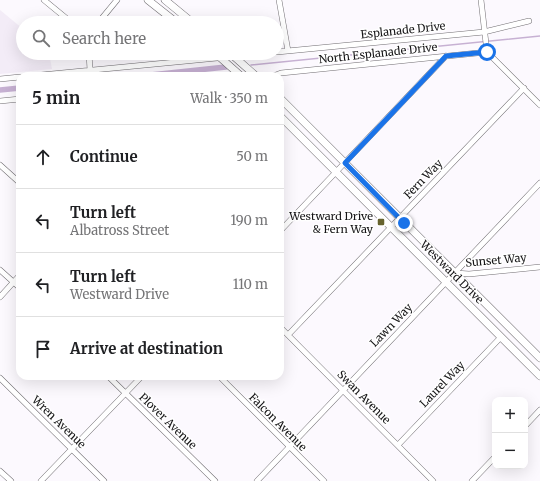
<!DOCTYPE html>
<meta charset="utf-8">
<style>
:root{--surface:#fff;--page:#f6f6f6;--text:#202124;--muted:#757577;--line:#e0e0e0}
body{margin:0;font-family:Merriweather,serif;background:var(--page);color:var(--text)}
.controls{position:absolute;right:12px;bottom:12px;display:grid;overflow:hidden;border-radius:8px;box-shadow:0 4px 16px #0002}
.controls button{width:36px;height:36px;display:grid;place-items:center;padding:0;border:0;border-bottom:1px solid var(--line);background:var(--surface);color:var(--text);font:20px sans-serif}
.stop{position:absolute;width:12px;height:12px;margin:-9px;border:3px solid #1a73e8;border-radius:50%;background:#fff}
.stop.end{background:#1a73e8;border-color:#fff;box-shadow:0 1px 4px #0008}
.list{margin:0;padding:0;list-style:none}
h2{display:flex;justify-content:space-between;align-items:center;height:52px;margin:0;padding:0 16px;font-size:17px}
h2 small{font-size:13px;font-weight:400;color:var(--muted)}
.list li{display:grid;grid-template-columns:26px 1fr auto;gap:12px;align-items:center;box-sizing:border-box;height:64px;padding:0 16px;border-top:1px solid var(--line)}
.list b{display:block;font-size:15px;white-space:nowrap}
.list p{margin:0;font-size:13px;white-space:nowrap;color:var(--muted)}
.list em{font-size:13px;font-style:normal;color:var(--muted)}
.icon{flex:none;width:22px;height:22px;fill:none;stroke:currentColor;stroke-width:2;stroke-linecap:round;stroke-linejoin:round}
.map{position:relative;flex:none;width:540px;height:481px;overflow:hidden}
.search{position:absolute;background:var(--surface);box-shadow:0 4px 16px #0002;left:16px;top:16px;width:268px;height:44px;display:flex;align-items:center;gap:10px;box-sizing:border-box;padding:0 14px;border-radius:22px;color:var(--muted);font-size:15px}
.panel{position:absolute;background:var(--surface);box-shadow:0 4px 16px #0002;left:16px;top:72px;width:268px;height:308px;border-radius:12px}
.map>svg:first-child{display:block}
.built{fill:#f3ecf7}
.lines{fill:none;stroke-linecap:round;stroke-linejoin:round}
.stream{stroke:#c7b1d3;stroke-width:1.5}
.canal{stroke:#c7b1d3;stroke-width:5.5}
.minor-casing{stroke:#716e72;stroke-width:6}
.tertiary-casing{stroke:#716e72;stroke-width:8}
.minor{stroke:#fff;stroke-width:5}
.tertiary{stroke:#fff;stroke-width:7}
.route{stroke:#1a73e8;stroke-width:5}
.poi-dot{fill:#67632f;stroke:#fff;stroke-width:1.5}
.labels{text-anchor:middle;stroke-width:3;stroke-linejoin:round;paint-order:stroke}
.street-label{font-size:11px;fill:#151416;stroke:#fff}
.poi-label{font-size:11px;fill:#151416;stroke:#fff;text-anchor:end}
</style>
<div class="map">
<svg width="540" height="481" viewBox="0 0 540 481">
<rect width="100%" height="100%" fill="#fcf9fe"/>
<path class="built" d="M0,10L23,29V53H49L52,69L0,74Z"/>
<g class="lines">
<path class="stream" d="M251,65L540,36"/>
<path class="canal" d="M141,76L226,67
M0,90L20,88"/>
<g class="minor-casing">
<path id="minor" d="M44,0L72,23
M279,0L288,51
M481,0L487,52
M98,23L117,0
M277,52L484,32L529,21
M487,52L540,105
M89,53L90,70
M31,76L270,53
M273,76L281,73L487,52
M0,79L20,77
M0,101L20,99
M0,165L20,183
M280,231L446,56
M0,270L20,288
M455,273L469,274L540,267
M0,297L20,275
M280,327L433,481
M288,335L524,88
M108,376L215,481
M219,376L324,481
M0,378L104,481
M525,426L540,410
M398,445L501,337
M0,471L11,481
M41,481L142,376
M257,481L540,183
M472,481L495,457"/>
</g>
<g class="tertiary-casing">
<path id="tertiary" d="M148,0L177,23
M165,0L193,23
M215,53L241,76
M230,53L256,76
M280,98L540,358
M280,116L540,376"/>
</g>
<use href="#minor" class="minor"/>
<use href="#tertiary" class="tertiary"/>
</g>
<g class="lines">
<path class="route" d="M404,223L345,163L446,56L487,52"/>
</g>
<rect class="poi-dot" x="377" y="218" width="8" height="8" rx="2"/>
<g class="labels">
<g class="street-label">
<text transform="translate(403 30) rotate(-6)" y="4">Esplanade Drive</text>
<text transform="translate(378 53) rotate(-6)" y="4">North Esplanade Drive</text>
<text transform="translate(423 179) rotate(-46)" y="4">Fern Way</text>
<text transform="translate(496 260) rotate(-5)" y="4">Sunset Way</text>
<text transform="translate(452 272) rotate(45)" y="4">Westward Drive</text>
<text transform="translate(391 325) rotate(-46)" y="4">Lawn Way</text>
<text transform="translate(442 384) rotate(-46)" y="4">Laurel Way</text>
<text transform="translate(364 397) rotate(45)" y="4">Swan Avenue</text>
<text transform="translate(168 421) rotate(44)" y="4">Plover Avenue</text>
<text transform="translate(59 422) rotate(44)" y="4">Wren Avenue</text>
<text transform="translate(278 422) rotate(45)" y="4">Falcon Avenue</text>
</g>
<g class="poi-label">
<text x="373" y="220">Westward Drive<tspan x="373" dy="13">&amp; Fern Way</tspan></text>
</g>
</g>
</svg>
<div class="controls">
<button>+</button>
<button>−</button>
</div>
<div class="stop" style="left:487px;top:52px"></div>
<div class="stop end" style="left:404px;top:223px"></div>
<div class="search"><svg class="icon" aria-label="search" viewBox="0 0 24 24"><circle cx="10" cy="10" r="6"/><path d="M15 15l6 6"/></svg>Search here</div>
<section class="panel">
<h2>5 min<small>Walk · 350 m</small></h2>
<ul class="list">
<li><svg class="icon" aria-label="ahead" viewBox="0 0 24 24"><path d="M12 20V5M6 11l6-6 6 6"/></svg><div><b>Continue</b></div><em>50 m</em></li>
<li><svg class="icon" aria-label="left" viewBox="0 0 24 24"><path d="M17 20v-9H6M10 6l-5 5 5 5"/></svg><div><b>Turn left</b><p>Albatross Street</p></div><em>190 m</em></li>
<li><svg class="icon" aria-label="left" viewBox="0 0 24 24"><path d="M17 20v-9H6M10 6l-5 5 5 5"/></svg><div><b>Turn left</b><p>Westward Drive</p></div><em>110 m</em></li>
<li><svg class="icon" aria-label="arrive" viewBox="0 0 24 24"><path d="M6 21V4h12l-3 4 3 4H6"/></svg><div><b>Arrive at destination</b></div></li>
</ul>
</section>
</div>
